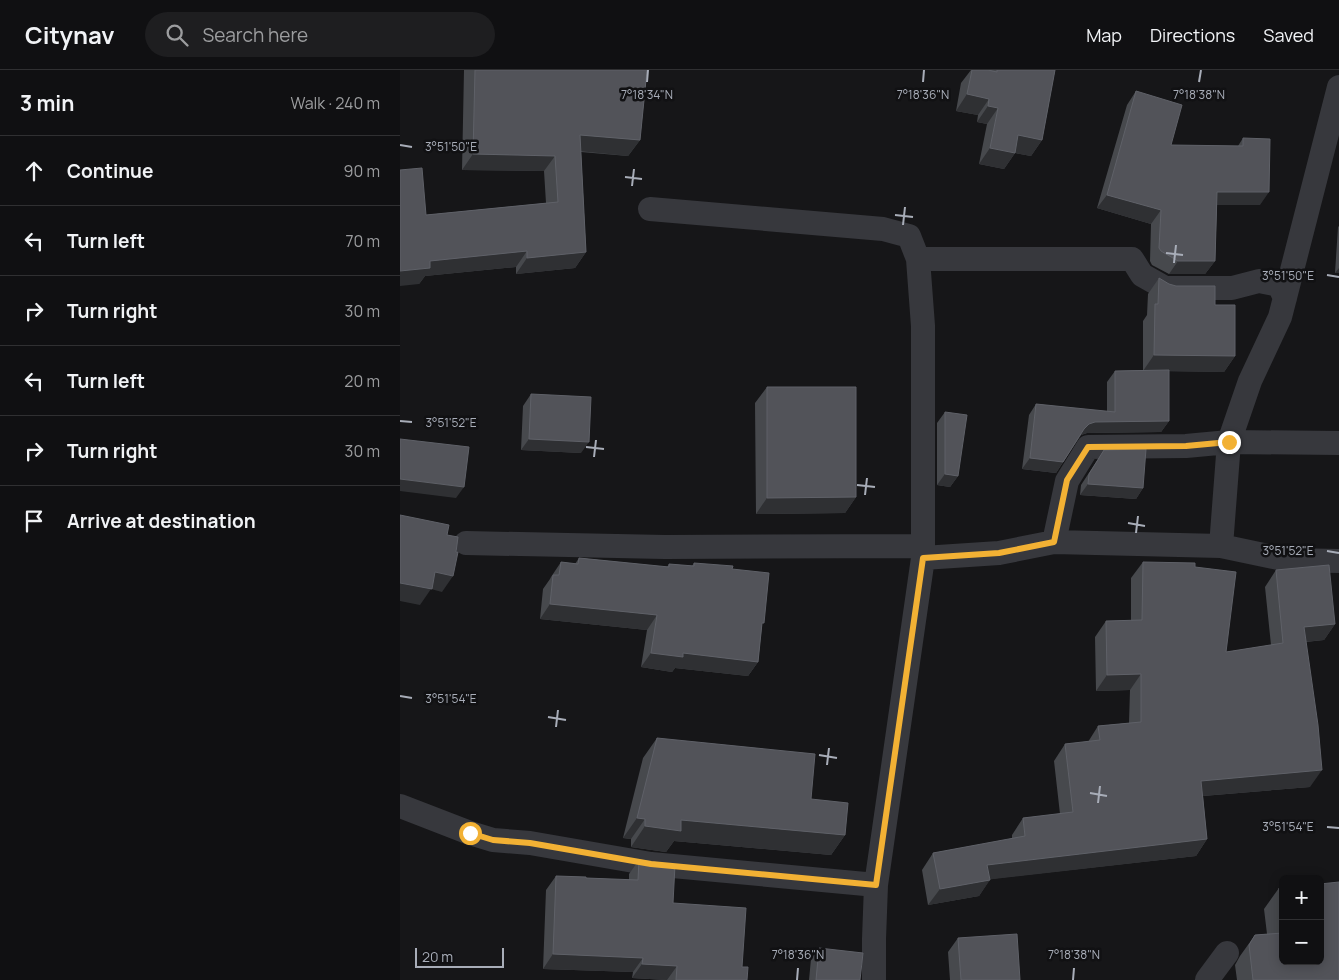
<!DOCTYPE html>
<meta charset="utf-8">
<style>
:root{--surface:#101012;--page:#1e1e20;--text:#f1f3f6;--muted:#9c9d9f;--line:#303032}
body{margin:0;font-family:Manrope,sans-serif;background:var(--page);color:var(--text)}
.controls{position:absolute;right:15px;bottom:15px;display:grid;overflow:hidden;border-radius:8px;box-shadow:0 2px 12px #0003}
.controls button{width:45px;height:45px;display:grid;place-items:center;padding:0;border:0;border-bottom:1px solid var(--line);background:var(--surface);color:var(--text);font:25px sans-serif}
.scale{position:absolute;left:15px;bottom:12px;width:89px;box-sizing:border-box;padding-left:5px;border:2px solid #a8adb8;border-top:0;font-size:14px;line-height:18px;white-space:nowrap;color:#a8adb8;-webkit-text-stroke:4px #111113;paint-order:stroke}
.stop{position:absolute;width:15px;height:15px;margin:-11px;border:4px solid #f2b134;border-radius:50%;background:#fff}
.stop.end{background:#f2b134;border-color:#fff;box-shadow:0 1px 5px #0008}
.list{margin:0;padding:0;list-style:none}
h2{display:flex;justify-content:space-between;align-items:center;height:65px;margin:0;padding:0 20px;font-size:21px}
h2 small{font-size:16px;font-weight:400;color:var(--muted)}
.list li{display:grid;grid-template-columns:32px 1fr auto;gap:15px;align-items:center;box-sizing:border-box;height:70px;padding:0 20px;border-top:1px solid var(--line)}
.list b{display:block;font-size:19px;white-space:nowrap}
.list em{font-size:16px;font-style:normal;color:var(--muted)}
.icon{flex:none;width:28px;height:28px;fill:none;stroke:currentColor;stroke-width:2;stroke-linecap:round;stroke-linejoin:round}
.map{position:relative;flex:none;width:939px;height:910px;overflow:hidden}
header{display:flex;align-items:center;gap:30px;box-sizing:border-box;height:70px;padding:0 25px;background:var(--surface);border-bottom:1px solid var(--line)}
header strong{font-size:24px}
nav{display:flex;gap:28px;margin-inline-start:auto;font-size:18px}
.search{width:350px;height:45px;background:var(--page);display:flex;align-items:center;gap:12px;box-sizing:border-box;padding:0 18px;border-radius:28px;color:var(--muted);font-size:19px}
main{display:flex}
aside{flex:1;background:var(--surface)}
.map>svg:first-child{display:block}
.lines{fill:none;stroke-linecap:round;stroke-linejoin:round}
.minor{stroke:#37383d;stroke-width:24}
.wall{fill:#47494d}
.shaded-wall{fill:#2f3033}
.building{fill:#525359;stroke:#5f6168}
.route{stroke:#f2b134;stroke-width:6}
.ticks{fill:none;stroke:#a8adb8;stroke-width:2}
.ticks-label{font-size:12px;text-anchor:middle;fill:#a8adb8;stroke:#111113;stroke-width:5;stroke-linejoin:round;paint-order:stroke}
</style>
<header>
<strong>Citynav</strong>
<div class="search"><svg class="icon" aria-label="search" viewBox="0 0 24 24"><circle cx="10" cy="10" r="6"/><path d="M15 15l6 6"/></svg>Search here</div>
<nav><a>Map</a><a>Directions</a><a>Saved</a></nav>
</header>
<main>
<aside>
<h2>3 min<small>Walk · 240 m</small></h2>
<ul class="list">
<li><svg class="icon" aria-label="ahead" viewBox="0 0 24 24"><path d="M12 20V5M6 11l6-6 6 6"/></svg><div><b>Continue</b></div><em>90 m</em></li>
<li><svg class="icon" aria-label="left" viewBox="0 0 24 24"><path d="M17 20v-9H6M10 6l-5 5 5 5"/></svg><div><b>Turn left</b></div><em>70 m</em></li>
<li><svg class="icon" aria-label="right" viewBox="0 0 24 24"><path d="M7 20v-9h11M14 6l5 5-5 5"/></svg><div><b>Turn right</b></div><em>30 m</em></li>
<li><svg class="icon" aria-label="left" viewBox="0 0 24 24"><path d="M17 20v-9H6M10 6l-5 5 5 5"/></svg><div><b>Turn left</b></div><em>20 m</em></li>
<li><svg class="icon" aria-label="right" viewBox="0 0 24 24"><path d="M7 20v-9h11M14 6l5 5-5 5"/></svg><div><b>Turn right</b></div><em>30 m</em></li>
<li><svg class="icon" aria-label="arrive" viewBox="0 0 24 24"><path d="M6 21V4h12l-3 4 3 4H6"/></svg><div><b>Arrive at destination</b></div></li>
</ul>
</aside>
<div class="map">
<svg width="939" height="910" viewBox="0 0 939 910">
<rect width="100%" height="100%" fill="#161618"/>
<g class="lines">
<path class="minor" d="M250,139L483,159L509,166L518,189L523,256V488L476,815L474,869V910
M518,189H732L742,205L765,218H832L859,211L879,215L885,228
M654,472L667,411L688,377L786,376L829,372L939,373
M66,473L265,477L523,476
M821,476L829,372L850,311L880,247L939,17
M523,488L599,483L654,472L821,476L888,490L939,491
M0,736L70,763L93,770L130,773L251,794L476,815
M807,910L827,883"/>
</g>
<path class="wall" d="M64,0H247L240,70L228,86L181,82L186,182L175,198L116,204V197L25,206L19,214L26,145L146,133L144,101L62,100Z
M571,0H655L642,70L631,86L615,83L604,99L579,94L587,54L577,52L578,45L556,41L561,13Z
M736,21L771,75L838,76L843,68L860,135H817L815,191L805,204H769L752,195L750,191L751,154L697,138L727,35Z
M939,156V203H935L938,157Z
M759,208L769,214L815,235L835,286L824,302L769,301V351L761,362L687,363L681,365L679,368L656,403L622,399L629,345L636,334L707,342V312L715,301L743,300V251L747,245L748,224Z
M367,317L456,427L445,443L356,444L355,333Z
M131,324L181,383L121,380L123,336Z
M545,342L558,406L550,417L537,415V353Z
M704,380L743,418L736,429L680,425L681,415Z
M179,488L267,497L269,494L292,496L294,493L332,499L362,556L358,592L348,606L275,598L272,602L241,597L247,560L140,549L143,519L150,509L151,507L161,492L175,494Z
M743,492L795,497L826,582L871,575L865,517L876,500L935,554L924,570L906,572L910,717L803,726L807,769L796,786L590,809L579,826L528,835L522,800L533,783L612,769V765L623,748L660,744L654,691L665,674L688,672L698,656L729,653L730,620L696,621L695,567L706,551H731V508Z
M257,668L411,729L445,765L431,785L274,771L266,782L231,777V769L223,768L243,688Z
M239,790L273,833L342,897L347,910H267L232,908L233,902L143,899L146,820L156,806L186,808L229,810V804Z
M879,818L939,910H837L835,895L840,886L855,865L867,864L864,839Z
M558,868L620,910H550L548,882Z
M419,878L460,910H409L411,889Z"/>
<path class="shaded-wall" d="M567,24L589,29L578,45L556,41Z
M588,36L598,38L587,54L577,52Z
M180,65L240,70L228,86L169,80Z
M618,65L642,70L631,86L615,83L604,99L579,94L590,78Z
M73,84L155,86L144,101L62,100Z
M817,122H869L860,135H808Z
M707,125L761,140L751,154L697,138Z
M127,181L116,197L25,206L19,214L0,216V201L30,191Z
M186,182L175,198L116,204L127,188Z
M778,191H815L805,204H769Z
M939,198V203H935Z
M754,285L835,286L824,302L743,301Z
M769,351L761,362L687,363L681,365L676,370L684,359L689,354L695,352Z
M129,369L189,372L181,383L121,380Z
M630,388L663,392L656,403L622,399Z
M545,404L558,406L550,417L537,415Z
M0,409L64,417L56,428L0,421Z
M688,414L743,418L736,429L680,425Z
M456,427L445,443L356,444L367,428Z
M35,502L53,506L42,522L31,519L20,535L0,531V513Z
M150,534L257,545L247,560L140,549Z
M935,554L924,570L892,573L904,557Z
M251,583H283L358,592L348,606L275,598L272,602L241,597Z
M741,604L730,620L696,621L707,605Z
M922,700L910,717L790,727L801,711Z
M237,748L245,749L231,769L223,768Z
M281,750L445,765L431,785L274,771L266,782L231,777L245,756Z
M807,769L796,786L576,811L587,795Z
M590,810L579,826L528,835L540,819Z
M153,884L243,888L233,902L143,899Z
M242,894L277,896L267,910L232,908Z"/>
<path class="building" d="M75,0H247L240,70L180,65L186,182L127,188V181L30,191V198L0,201V100L22,98L26,145L158,132L155,86L73,84Z
M572,0H588L597,2V0H655L642,70L618,65L615,83L590,78L598,38L588,36L589,29L567,24Z
M736,21L782,35L771,75L843,76V68L870,69L869,122H817L815,191H778L761,181L759,178L761,140L707,125Z
M759,208L769,214L776,216H815V235H835V286L754,285L755,234H758Z
M769,300V351L695,352L689,354L684,359L663,392L630,388L636,334L715,342V301Z
M367,317H456V427L367,428Z
M131,324L191,327L189,372L129,369Z
M545,342L567,345L558,406L545,404Z
M0,369L69,377L64,417L0,409Z
M746,379L743,418L688,414L689,404L704,380Z
M0,445L49,455L47,465L58,467L56,482H58L53,506L35,502L32,519L0,513Z
M179,488L269,497V494L294,496V493L333,496L332,499L369,503L364,553H362L358,592L283,583V587L251,583L257,545L150,534L153,505H159L161,492L178,494Z
M743,492L795,493V497L836,502L826,582L883,573L876,500L929,495L935,554L904,557L918,655L922,700L801,711L807,769L587,795L590,810L540,819L533,783L625,766L623,748L673,742L665,674L700,670L698,656L741,652V604L707,605L706,551L742,550Z
M257,668L415,684L411,729L448,733L445,765L281,750V761L245,756V749L237,748Z
M239,790L275,795L273,833L346,838L342,897H348L347,910H276L277,896L242,894L243,888L153,884L156,806L186,807V808L238,810Z
M939,812V910H853L849,875L855,865L883,863V891H920V814Z
M879,818H883V861Z
M617,864L620,910H561L558,868Z
M419,878L463,883L460,910H416Z"/>
<g class="lines">
<path class="route" d="M70,763L93,770L130,773L251,794L476,815L523,488L599,483L654,472L667,410L688,377L786,376L829,372"/>
</g>
<path class="ticks" d="M247,12L248,0M523,12L524,0M799,12L801,0M0,75L12,77M225,107L242,109M232,116L234,99M495,145L513,147M503,155L505,137M766,183L783,185M774,193L776,175M927,205L939,207M0,351L12,352M186,377L204,379M194,387L196,370M457,415L475,417M465,425L467,408M728,453L745,456M736,463L738,446M927,481L939,483M0,626L12,628M148,647L166,650M156,657L158,640M419,685L437,688M427,695L429,678M690,723L707,726M698,733L700,716M927,757L939,758M397,910L398,898M673,910L674,898"/>
<g class="ticks-label">
<text x="247" y="29">7°18'34"N</text>
<text x="523" y="29">7°18'36"N</text>
<text x="799" y="29">7°18'38"N</text>
<text x="51" y="81">3°51'50"E</text>
<text x="888" y="210">3°51'50"E</text>
<text x="51" y="357">3°51'52"E</text>
<text x="888" y="485">3°51'52"E</text>
<text x="51" y="633">3°51'54"E</text>
<text x="888" y="761">3°51'54"E</text>
<text x="398" y="889">7°18'36"N</text>
<text x="674" y="889">7°18'38"N</text>
</g>
</svg>
<div class="controls">
<button>+</button>
<button>−</button>
</div>
<div class="scale">20 m</div>
<div class="stop" style="left:70px;top:763px"></div>
<div class="stop end" style="left:829px;top:372px"></div>
</div>
</main>
